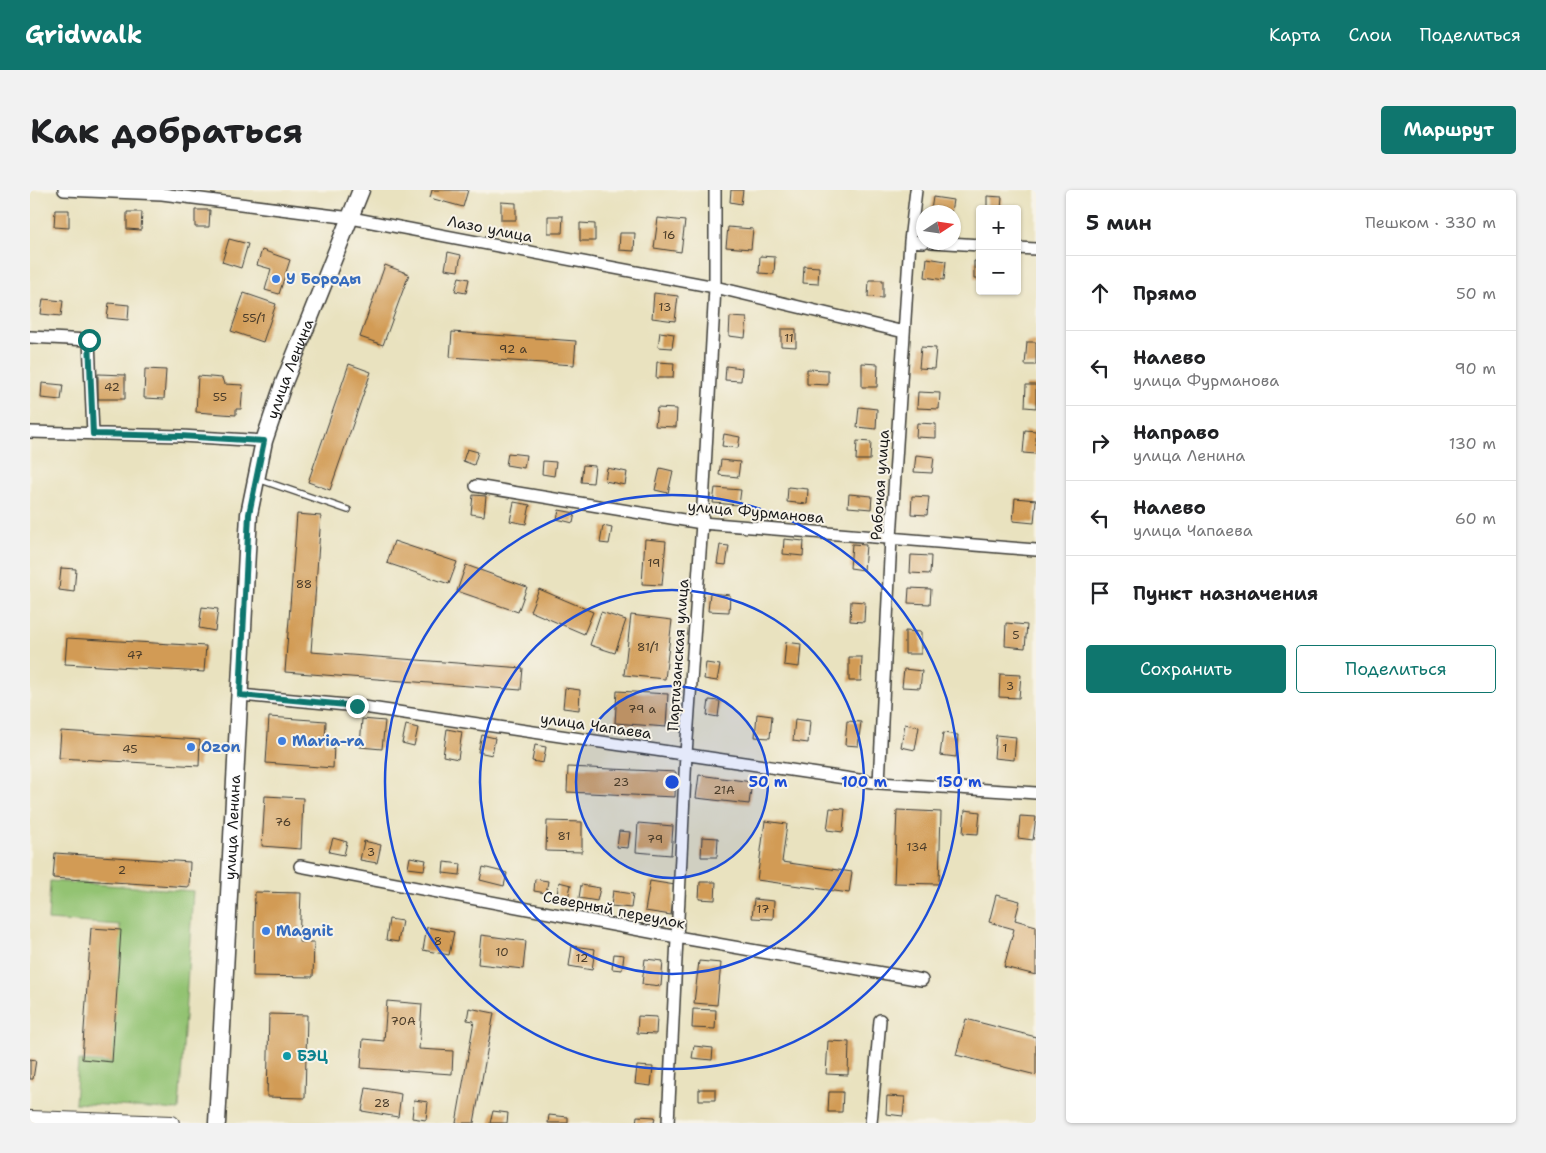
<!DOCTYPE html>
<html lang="ru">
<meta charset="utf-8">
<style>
:root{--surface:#fff;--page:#f2f2f2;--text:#202124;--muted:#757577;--line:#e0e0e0;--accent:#0f766e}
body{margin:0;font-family:"Shantell Sans",sans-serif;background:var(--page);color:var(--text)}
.controls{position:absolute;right:15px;top:15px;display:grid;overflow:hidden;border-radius:5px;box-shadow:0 1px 4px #0004}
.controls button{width:45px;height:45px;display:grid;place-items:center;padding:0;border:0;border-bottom:1px solid var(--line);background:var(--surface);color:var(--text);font:25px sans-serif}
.compass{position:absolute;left:886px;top:15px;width:45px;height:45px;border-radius:50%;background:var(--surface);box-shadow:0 1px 4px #0004;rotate:78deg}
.stop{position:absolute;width:15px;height:15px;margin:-11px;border:4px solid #0f766e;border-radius:50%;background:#fff}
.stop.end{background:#0f766e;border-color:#fff;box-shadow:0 1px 5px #0008}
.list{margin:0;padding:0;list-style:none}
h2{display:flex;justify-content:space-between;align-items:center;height:65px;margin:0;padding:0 20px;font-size:21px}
h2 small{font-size:16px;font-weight:400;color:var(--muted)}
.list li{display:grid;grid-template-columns:32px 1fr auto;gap:15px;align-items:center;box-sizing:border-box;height:75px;padding:0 20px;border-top:1px solid var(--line)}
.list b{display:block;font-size:19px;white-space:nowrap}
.list p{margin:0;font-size:16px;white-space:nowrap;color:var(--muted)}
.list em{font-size:16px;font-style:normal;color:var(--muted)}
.actions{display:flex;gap:10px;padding:15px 20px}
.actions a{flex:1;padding:11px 0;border:1px solid var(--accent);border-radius:5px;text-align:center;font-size:18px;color:var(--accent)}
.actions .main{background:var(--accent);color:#fff}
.icon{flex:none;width:28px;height:28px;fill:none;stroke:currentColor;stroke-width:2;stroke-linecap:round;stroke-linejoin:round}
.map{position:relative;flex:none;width:1006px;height:933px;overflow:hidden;border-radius:5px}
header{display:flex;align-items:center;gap:30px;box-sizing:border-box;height:70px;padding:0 25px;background:var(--accent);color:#fff}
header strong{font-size:24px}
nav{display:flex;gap:28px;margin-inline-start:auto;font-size:18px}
.intro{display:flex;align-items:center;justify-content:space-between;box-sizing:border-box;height:120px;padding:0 30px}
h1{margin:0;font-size:35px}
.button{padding:12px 22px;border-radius:5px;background:var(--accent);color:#fff;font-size:18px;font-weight:700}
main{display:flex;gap:30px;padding:0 30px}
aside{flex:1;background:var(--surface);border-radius:5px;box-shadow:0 1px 4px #0004}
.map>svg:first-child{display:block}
.green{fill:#93c372;stroke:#587047}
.building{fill:#d29b54}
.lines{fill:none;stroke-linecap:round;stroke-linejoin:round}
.service-casing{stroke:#3b3a34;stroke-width:8}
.minor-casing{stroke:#3b3a34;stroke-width:14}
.tertiary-casing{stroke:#3b3a34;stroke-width:16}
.secondary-casing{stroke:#3b3a34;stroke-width:19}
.service{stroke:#fff;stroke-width:5.5}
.minor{stroke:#fff;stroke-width:11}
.tertiary{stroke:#fff;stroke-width:14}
.secondary{stroke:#fff;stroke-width:16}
.route{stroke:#0f766e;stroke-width:6}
.ring{fill:none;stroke:#1d4ed8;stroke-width:2.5}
.shop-dot{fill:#3f7fe0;stroke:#f7f3e8;stroke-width:2}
.culture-dot{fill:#0f9aa8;stroke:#f7f3e8;stroke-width:2}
.labels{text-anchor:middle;stroke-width:4;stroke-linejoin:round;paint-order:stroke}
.number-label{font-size:12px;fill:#4a3c2a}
.street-label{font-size:15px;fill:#1c1c1c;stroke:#f7f3e8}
.shop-label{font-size:15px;font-weight:bold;fill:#366cbe;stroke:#f7f3e8;text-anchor:start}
.culture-label{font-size:15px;font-weight:bold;fill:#0d838f;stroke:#f7f3e8;text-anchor:start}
.centre{fill:#1d4ed8;stroke:#f7f3e8;stroke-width:2.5}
.ring-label{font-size:15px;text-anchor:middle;font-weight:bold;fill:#1d4ed8;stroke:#f7f3e8;stroke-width:4;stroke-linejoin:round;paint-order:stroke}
</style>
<header>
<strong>Gridwalk</strong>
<nav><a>Карта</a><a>Слои</a><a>Поделиться</a></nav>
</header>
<div class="intro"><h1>Как добраться</h1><a class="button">Маршрут</a></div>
<main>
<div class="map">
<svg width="1006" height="933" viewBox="0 0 1006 933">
<rect width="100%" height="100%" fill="#f7f3e8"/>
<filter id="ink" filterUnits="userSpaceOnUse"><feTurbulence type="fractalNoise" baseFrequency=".02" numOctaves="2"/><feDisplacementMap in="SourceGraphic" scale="10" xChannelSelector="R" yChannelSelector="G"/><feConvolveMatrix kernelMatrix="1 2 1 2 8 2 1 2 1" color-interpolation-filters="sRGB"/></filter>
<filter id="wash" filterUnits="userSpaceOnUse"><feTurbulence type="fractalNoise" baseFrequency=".0096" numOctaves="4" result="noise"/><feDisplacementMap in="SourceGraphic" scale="20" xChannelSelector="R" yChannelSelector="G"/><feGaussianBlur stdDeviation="1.12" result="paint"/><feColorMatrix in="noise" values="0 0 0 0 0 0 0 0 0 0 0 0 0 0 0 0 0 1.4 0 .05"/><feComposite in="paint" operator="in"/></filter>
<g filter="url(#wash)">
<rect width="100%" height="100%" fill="#e9e2bf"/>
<path class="green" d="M20,691L163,701L149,920L45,913L48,871L81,873L90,735L18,730Z"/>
<g id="blocks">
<path class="building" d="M402,0H438L433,17L400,8Z
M701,0H713L711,14L700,12Z
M957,6L972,7L971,19H957Z
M903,7L923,10L921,22L901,20Z
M471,12L486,13V30H471Z
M25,20H39V38L24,37Z
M165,20H180L179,37H165Z
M97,22H112L111,40L97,39Z
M518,26H533L532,43H518Z
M628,28L655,31L651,62L624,58Z
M550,33L565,34V51H550Z
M698,37L723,39L721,59L696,57Z
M590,43H605L604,61L589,60Z
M199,49L218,54L211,78L192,72Z
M232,60L260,70L249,104L235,100L241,79L227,75Z
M418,62L431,65L428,81L415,79Z
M730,66L745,67L744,84L729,83Z
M897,68L916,71L914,90L895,87Z
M944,71H950V89H944Z
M355,75L379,84L353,155L330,147Z
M774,76L789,77L788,94L773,93Z
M429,87L439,89L436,103L425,101Z
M839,90H853V108L838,107Z
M214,103L246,114L233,152L201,141Z
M624,103L648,106L645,131L622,128Z
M13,109L33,111L31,126L11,124Z
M79,113L99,115L98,130L77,128Z
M700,127L717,128L715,148L699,146Z
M751,139H766V157L751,156Z
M422,142L546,151L544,175L420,167Z
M630,142L644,144L642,158L628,157Z
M997,152H1006V175H995Z
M891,157L906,158L904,179L889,178Z
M627,172L644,173L643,188H626Z
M832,173L848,174L847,197H832Z
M319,174L341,182L300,300L278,292Z
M696,176L712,178L711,191L695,190Z
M115,179L136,180L134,209L114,208Z
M777,179L798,180V195L777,194Z
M68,184L95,185V209H68Z
M168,186L192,188L194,194L213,195L211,219H206V225L166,222Z
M12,193L33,195L31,210L11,208Z
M996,195H1006V218L995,217Z
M888,202L910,203L909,219L887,218Z
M829,217L847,219L846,239L827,237Z
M627,218L647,219L646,237L625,236Z
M887,233L906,234V248L886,247Z
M995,240L1006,241V264L993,263Z
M694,244L710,247L708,258L692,256Z
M827,251L841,252L840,270H826Z
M437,259L448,262L444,275L433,271Z
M478,263L496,265L494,278L476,275Z
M886,265L904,267L902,283L884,282Z
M691,270L710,272L708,287L689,285Z
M513,271L526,272L524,286L512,284Z
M553,275L565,276L563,293L551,292Z
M577,278L597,282L595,295L575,291Z
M630,278L643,281L638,303L625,300Z
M758,297L778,299L777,314L757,312Z
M685,298L711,300L709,315L683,313Z
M819,304L842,306L841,319L818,317Z
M443,305L456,306L454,326L441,324Z
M882,306L899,307L897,325L881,324Z
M985,308L1006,310L1004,333L983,331Z
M484,312L500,315L496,334L480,331Z
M529,320L545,323L543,333L527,329Z
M267,324L291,326L281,462L493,478L491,500L255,482Z
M573,336L582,338L579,354L570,353Z
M615,349L636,351L632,395L612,394Z
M754,349L774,351L773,366L753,364Z
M364,351L427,372L419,394L357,373Z
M822,354L836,355L834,380L820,378Z
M690,355L699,356L696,375L687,374Z
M881,365L901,366L900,384L880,383Z
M436,375L497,397L488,422L427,401Z
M31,378L46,379L44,402L29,400Z
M879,398L901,399L900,414L878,413Z
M509,399L563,422L554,444L500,421Z
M680,403L700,405L699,422L678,421Z
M821,411L835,412L834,432L820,431Z
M172,417L188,419L185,441L169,438Z
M571,422L596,430L585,463L560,455Z
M601,425L642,430L635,489L594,485Z
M976,433L997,435L995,458L975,456Z
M875,441L891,442V464H875Z
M37,448L176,456L174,482L35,474Z
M756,452L771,454L769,477L754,475Z
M819,467H832L831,491H819Z
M676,473L690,475L687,491L674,489Z
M874,479L892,481L890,498L872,497Z
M970,484L991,485L989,508L969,507Z
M535,498L550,500L549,520L533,518Z
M587,501L638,504L636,537L585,533Z
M679,510L690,511L688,527L677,525Z
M727,524L742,526L740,548L725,547Z
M239,527L296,531L295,554H304L303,578L236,573Z
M332,529L355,531L352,559L330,557Z
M765,529L780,531L778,553L763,551Z
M817,531L831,532L828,556L815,555Z
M875,534L889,537L885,560L871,557Z
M376,535L388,538L384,556L372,553Z
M417,539L432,542L428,569L413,566Z
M31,541L170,550L169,576L29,568Z
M913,543L928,545L926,567L910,565Z
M452,545L465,548L462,565L448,562Z
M966,545L986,547L984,570L964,568Z
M505,555L516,557L513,573L502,571Z
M538,577L646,582L645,607L537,602Z
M669,585L722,592L719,614L666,608Z
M235,606L273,608L271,659L232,656Z
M800,618L815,619L813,642L797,640Z
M867,620L911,622L909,694L864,693Z
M935,620L950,622L948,644L933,643Z
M990,626L1006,627L1003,650L988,648Z
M517,631L552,632V662L516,661Z
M735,631L757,634L752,672L822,682L819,703L727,690Z
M608,633L643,636L641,665L606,662Z
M589,641L600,642L598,658L587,657Z
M672,647L688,648L687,667H671Z
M303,648L317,652L314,665L299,662Z
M334,651L351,655L347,673L330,670Z
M25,663L160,672L159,697L23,688Z
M380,667L396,670L394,680L378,678Z
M414,672L431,674L430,685L413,683Z
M453,677L477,683L474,696L450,690Z
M505,689L518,691L516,703L504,701Z
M620,691L645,695L641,725L615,721Z
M529,692L541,695L538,708L527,705Z
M670,692H686L685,710L669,709Z
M551,695L570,698L567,711L549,708Z
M583,701L603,704L601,718L581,716Z
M225,702L271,703L269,752H284L283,787L223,786Z
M966,705L990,711L985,730L1006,736V785L974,777L984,739L959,732Z
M724,709L744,711L743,729L722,728Z
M359,729L372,731L368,752L356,750Z
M397,737L424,742L419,765L393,760Z
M61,738L91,740L82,872L52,869Z
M451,745L496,751L493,779L448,774Z
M542,756L565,759L562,780L539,776Z
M584,764L594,765L592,780L582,779Z
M615,769L633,771L631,796L612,794Z
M669,771L691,773L687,815L664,813Z
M357,811L392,814L389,859L423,861L422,884L331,878L333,849L354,851Z
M439,818L464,823L444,933H426L444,831L437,830Z
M663,819L686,820L685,839L662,838Z
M239,824L277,825L275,908L237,907Z
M608,826L627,827L626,844L607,843Z
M936,829L1006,847V885L926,865Z
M798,851L819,852L818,885L796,884Z
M664,856L683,858L682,870L662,868Z
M0,869L6,870L3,889H0Z
M607,876L623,877L621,896L605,894Z
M336,898L371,904L368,927L332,921Z
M669,899H685V910H669Z
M799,902H813L812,922H798Z
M857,906L875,907L873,926L856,924Z
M384,910L398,912L396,930L382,928Z
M463,921L478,923L477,933H460Z
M519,925L538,927V933H518Z
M607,926L625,927L624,933H606Z"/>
</g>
</g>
<g filter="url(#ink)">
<use href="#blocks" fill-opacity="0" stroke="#3b3a34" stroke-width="1"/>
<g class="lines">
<g class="service-casing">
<path id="service" d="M228,289L318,320"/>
</g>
<g class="minor-casing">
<path id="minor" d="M34,0L132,4L321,28L685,97L874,142
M880,51L894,52
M902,52L950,55
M987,58L1006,59
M0,147L59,150L63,244
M0,242L151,246L234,251
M446,296L672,333L1006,360
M210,505L327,516L849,593L1006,603
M849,593L861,348L880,51L886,0
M270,676L647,747L892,790
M638,933L656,564L672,333L685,97V0
M841,933L850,830"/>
</g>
<g class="tertiary-casing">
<path id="tertiary" d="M0,928L142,933"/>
</g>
<g class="secondary-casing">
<g id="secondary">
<path id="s1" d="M187,933L219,324L234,251L253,195L331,0"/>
</g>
</g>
<use href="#service" class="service"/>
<use href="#minor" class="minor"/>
<use href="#tertiary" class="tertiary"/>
<use href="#secondary" class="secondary"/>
</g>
</g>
<g class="lines" filter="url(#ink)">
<path class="route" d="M59,150L63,244L150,246L234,251L219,324L210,505L327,516"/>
</g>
<circle cx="642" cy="592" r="96" fill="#1d4ed8" fill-opacity=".12"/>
<g class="ring">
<circle cx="642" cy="592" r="96"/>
<circle cx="642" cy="592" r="192"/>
<circle cx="642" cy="592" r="287"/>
</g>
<g class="shop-dot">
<circle cx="246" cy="89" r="5"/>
<circle cx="252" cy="551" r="5"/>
<circle cx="161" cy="557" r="5"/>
<circle cx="236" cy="741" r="5"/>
</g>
<circle class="culture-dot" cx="257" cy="866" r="5"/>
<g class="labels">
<g class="number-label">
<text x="639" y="49">16</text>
<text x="635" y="121">13</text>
<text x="224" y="132">55/1</text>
<text x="759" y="152">11</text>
<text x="483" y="163">92 а</text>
<text x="82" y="201">42</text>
<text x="190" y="211">55</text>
<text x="624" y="377">19</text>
<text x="274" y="398">88</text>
<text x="986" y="449">5</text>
<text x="618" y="461">81/1</text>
<text x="105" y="469">47</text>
<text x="980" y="500">3</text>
<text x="612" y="523">79 а</text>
<text x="975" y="562">1</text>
<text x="100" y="563">45</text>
<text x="591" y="596">23</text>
<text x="694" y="604">21А</text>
<text x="253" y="636">76</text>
<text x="534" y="650">81</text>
<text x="625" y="653">79</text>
<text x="887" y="661">134</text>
<text x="341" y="666">3</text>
<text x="92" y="684">2</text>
<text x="733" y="723">17</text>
<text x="408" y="755">8</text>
<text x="472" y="766">10</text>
<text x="552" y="772">12</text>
<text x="373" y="835">70А</text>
<text x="352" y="917">28</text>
</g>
<g class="street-label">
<text transform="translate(460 39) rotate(11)" y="5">Лазо улица</text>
<text dy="5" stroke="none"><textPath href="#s1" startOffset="761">улица Ленина</textPath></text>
<text transform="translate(850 295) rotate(-86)" y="5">Рабочая улица</text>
<text transform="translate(726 322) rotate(5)" y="5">улица Фурманова</text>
<text transform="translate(648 465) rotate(-86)" y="5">Партизанская улица</text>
<text transform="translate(566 536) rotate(8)" y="5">улица Чапаева</text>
<text dy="5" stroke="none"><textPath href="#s1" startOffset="296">улица Ленина</textPath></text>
<text transform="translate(584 720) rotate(11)" y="5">Северный переулок</text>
</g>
<g class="shop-label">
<text x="256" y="94">У Бороды</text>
<text x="262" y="556">Maria-ra</text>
<text x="171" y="562">Ozon</text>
<text x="246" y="746">Magnit</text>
</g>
<g class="culture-label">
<text x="267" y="871">БЭЦ</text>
</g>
</g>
<circle cx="642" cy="592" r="8" class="centre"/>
<g class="ring-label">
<text x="738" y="597">50 m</text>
<text x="834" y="597">100 m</text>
<text x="929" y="597">150 m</text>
</g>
</svg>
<div class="controls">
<button>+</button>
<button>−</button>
</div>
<svg class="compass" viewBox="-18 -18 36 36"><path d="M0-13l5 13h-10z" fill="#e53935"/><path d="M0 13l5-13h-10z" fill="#757577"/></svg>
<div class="stop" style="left:59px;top:150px"></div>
<div class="stop end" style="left:327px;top:516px"></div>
</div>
<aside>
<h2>5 мин<small>Пешком · 330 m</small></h2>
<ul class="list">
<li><svg class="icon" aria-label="ahead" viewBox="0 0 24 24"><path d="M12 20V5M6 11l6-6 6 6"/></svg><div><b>Прямо</b></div><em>50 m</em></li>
<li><svg class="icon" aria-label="left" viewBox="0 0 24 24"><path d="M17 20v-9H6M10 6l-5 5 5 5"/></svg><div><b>Налево</b><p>улица Фурманова</p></div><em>90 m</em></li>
<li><svg class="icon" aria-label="right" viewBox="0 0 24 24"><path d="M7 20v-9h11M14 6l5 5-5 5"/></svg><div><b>Направо</b><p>улица Ленина</p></div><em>130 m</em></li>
<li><svg class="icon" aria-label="left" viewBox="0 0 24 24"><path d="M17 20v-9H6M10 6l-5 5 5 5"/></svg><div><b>Налево</b><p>улица Чапаева</p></div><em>60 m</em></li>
<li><svg class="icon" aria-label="arrive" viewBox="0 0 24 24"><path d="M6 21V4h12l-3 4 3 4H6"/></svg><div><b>Пункт назначения</b></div></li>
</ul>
<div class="actions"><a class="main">Сохранить</a><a>Поделиться</a></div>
</aside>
</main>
